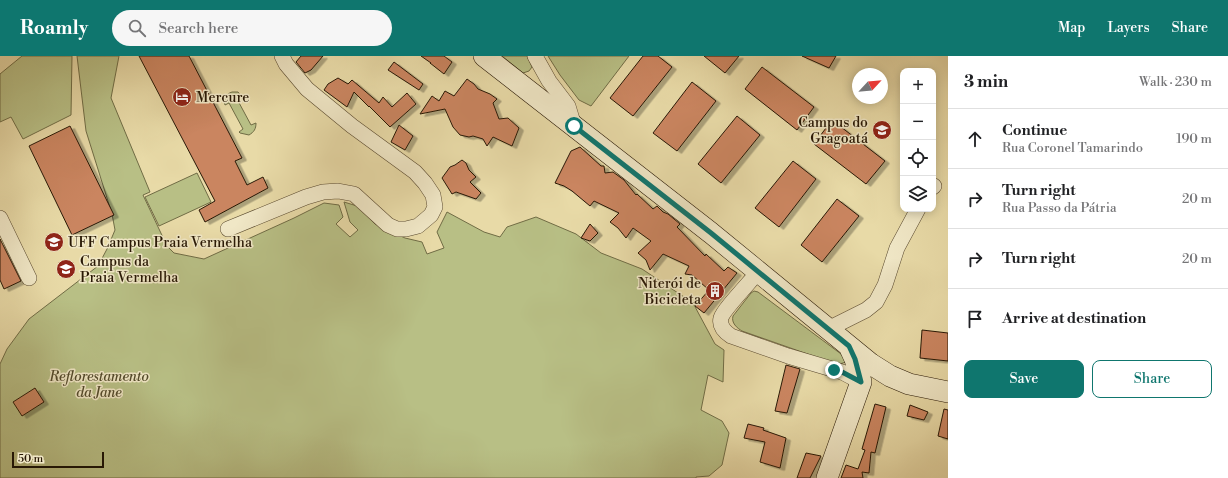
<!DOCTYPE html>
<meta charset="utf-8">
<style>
:root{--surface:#fff;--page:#f6f6f6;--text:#202124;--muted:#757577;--line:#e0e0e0;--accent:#0f766e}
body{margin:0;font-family:"Libre Bodoni",serif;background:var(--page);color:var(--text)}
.controls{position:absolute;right:12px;top:12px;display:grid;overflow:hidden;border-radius:8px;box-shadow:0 2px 10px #0003}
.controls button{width:36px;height:36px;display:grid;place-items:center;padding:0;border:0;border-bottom:1px solid var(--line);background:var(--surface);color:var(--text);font:20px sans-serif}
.compass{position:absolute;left:852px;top:12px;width:36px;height:36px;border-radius:50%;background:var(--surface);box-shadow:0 2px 10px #0003;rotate:64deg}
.scale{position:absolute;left:12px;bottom:10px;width:92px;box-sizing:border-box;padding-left:4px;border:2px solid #281805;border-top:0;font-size:11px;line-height:14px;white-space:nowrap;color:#281805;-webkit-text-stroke:3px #f0e7c6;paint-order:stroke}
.stop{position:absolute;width:12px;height:12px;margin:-9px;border:3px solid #0f766e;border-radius:50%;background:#fff}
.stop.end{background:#0f766e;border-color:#fff;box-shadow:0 1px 4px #0008}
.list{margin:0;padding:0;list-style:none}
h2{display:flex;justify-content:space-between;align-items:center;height:52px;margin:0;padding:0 16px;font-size:17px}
h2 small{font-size:13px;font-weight:400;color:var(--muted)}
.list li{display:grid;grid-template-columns:26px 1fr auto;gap:12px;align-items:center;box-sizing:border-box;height:60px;padding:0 16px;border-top:1px solid var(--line)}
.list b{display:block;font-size:15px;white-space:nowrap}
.list p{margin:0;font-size:13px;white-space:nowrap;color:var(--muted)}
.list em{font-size:13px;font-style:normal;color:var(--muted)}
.actions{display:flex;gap:8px;padding:12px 16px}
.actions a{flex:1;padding:9px 0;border:1px solid var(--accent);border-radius:8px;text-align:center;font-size:14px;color:var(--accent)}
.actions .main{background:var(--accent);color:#fff}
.icon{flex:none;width:22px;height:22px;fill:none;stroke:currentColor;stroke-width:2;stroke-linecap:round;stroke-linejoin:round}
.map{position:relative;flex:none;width:948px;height:422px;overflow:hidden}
header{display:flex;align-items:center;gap:24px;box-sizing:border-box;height:56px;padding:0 20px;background:var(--accent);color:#fff}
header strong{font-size:19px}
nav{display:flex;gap:22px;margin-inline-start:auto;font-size:14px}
.search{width:280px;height:36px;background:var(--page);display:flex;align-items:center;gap:10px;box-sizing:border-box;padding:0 14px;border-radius:22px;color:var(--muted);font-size:15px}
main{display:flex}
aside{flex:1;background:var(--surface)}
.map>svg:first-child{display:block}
.green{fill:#b8bf85;stroke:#706c45}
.building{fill:#ca8560;stroke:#281805;filter:url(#shadow)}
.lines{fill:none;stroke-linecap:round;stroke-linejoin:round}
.street-casing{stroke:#58482e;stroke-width:16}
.secondary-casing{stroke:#281805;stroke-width:22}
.street{stroke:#f0e7c6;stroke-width:15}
.secondary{stroke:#f0e7c6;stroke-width:21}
.route{stroke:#0f766e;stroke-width:5}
.labels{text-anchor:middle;stroke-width:3;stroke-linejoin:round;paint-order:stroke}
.poi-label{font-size:14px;fill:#281805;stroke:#f0e7c6;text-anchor:start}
.park-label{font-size:14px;font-style:italic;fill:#534a2b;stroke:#f0e7c6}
</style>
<header>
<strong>Roamly</strong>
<div class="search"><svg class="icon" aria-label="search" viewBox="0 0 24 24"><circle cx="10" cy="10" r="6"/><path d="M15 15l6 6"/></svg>Search here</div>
<nav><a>Map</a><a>Layers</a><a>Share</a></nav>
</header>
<main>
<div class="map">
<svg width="948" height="422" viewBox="0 0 948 422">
<defs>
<filter id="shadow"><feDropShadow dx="4.5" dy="2.5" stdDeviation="0" flood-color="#0004"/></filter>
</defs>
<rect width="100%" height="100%" fill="#e8daa7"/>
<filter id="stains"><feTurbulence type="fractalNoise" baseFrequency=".005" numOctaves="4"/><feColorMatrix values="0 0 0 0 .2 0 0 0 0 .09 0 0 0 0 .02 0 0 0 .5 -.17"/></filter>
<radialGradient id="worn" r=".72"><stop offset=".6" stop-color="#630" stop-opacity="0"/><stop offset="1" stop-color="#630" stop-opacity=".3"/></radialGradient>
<path class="green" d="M22,0H72L71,59L23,83L11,61L0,66V18Z
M77,0H119L111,42L150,136L143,139L167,190L174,197L204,203L294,162L324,147L339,149L343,161L336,168L350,181L358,174L350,166L344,146L357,150L375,168L405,182L422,186L427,198L444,192L437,176L447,156L484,176L500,181L507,171L536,161L576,178L601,197L642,213L693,247L715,288L724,294L723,326L708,319L701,354L722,365L729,377L722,409L709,420L696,421V422H0V308L7,293L29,263L98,210L107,193L115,174L112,158L86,75Z
M502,0H527L532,11L529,15L523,17Z
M548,0H629L591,50L579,44L560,19Z
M232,36H238L242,41L237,43L251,69L256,67C256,73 254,76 249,79L240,77L239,76L243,73L229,47L225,49C223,43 226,38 232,36Z
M197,117L211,146L159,170L145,141Z
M754,235L758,236L841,298L846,306L840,308H836L742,275C737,272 731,267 733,260L751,237Z"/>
<path class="building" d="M139,0H189L242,102L235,105L247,129L263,121L268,132L205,166L199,154L215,145Z
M301,0H323L311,14L305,17L296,6Z
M421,0H444L452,6L444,18L430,7H431Z
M643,0H658L672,11L633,60L610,42Z
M704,0H739L725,17Z
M802,0H836L829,12Z
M394,6L423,28L419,34L388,14Z
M762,11L814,51L797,74L745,33Z
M338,22L348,28L352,24L379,47L383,41L392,51L407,37L416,48L390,71L369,50V51L354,36L347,51L324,34L328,28Z
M467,23L474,28L478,33L490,38L497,43L493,47L499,63L508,62L519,72L512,90L493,81L487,90L483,83L473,80L469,81L460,79L453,71L445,53L420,58L432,40L439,45L445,35L454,40Z
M692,26L716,45L677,95L653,77Z
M737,60L760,79L721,127L698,108Z
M832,64L885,105L866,128L814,88Z
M399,69L413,80L405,94L391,86Z
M70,70L114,159L72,179L29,90Z
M580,91L601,110H604L605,117L613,116L624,124L636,139L637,138L653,153L657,150L663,156L668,158L680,168L677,171L705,200L706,198L724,215L728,211L737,217L704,257L695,250L709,234L692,219L685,218L689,210L663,198L650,214L646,204L638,197L651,185L633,172L626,182L618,172L610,166L619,157L594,145L590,150L572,135L564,130L555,127L571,95Z
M462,104L466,107L469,114L476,121L470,126L481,137L476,143L456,136L452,138L442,122L450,111L455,109Z
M793,105L816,123L779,171L755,152Z
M837,143L859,160L822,206L801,189Z
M590,168L598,177L590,185L581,182Z
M0,183L21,225L4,233L0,224Z
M922,274L948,277V305L920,302Z
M786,309L800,313L787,357L775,355Z
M35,332L44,346L22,360L13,346Z
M875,348L886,351L875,397L871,396L869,417L862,416L863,422H841L846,409L858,413L865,394L862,393Z
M910,349L928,356L924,364L907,360Z
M944,353L948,354V383L938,380Z
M748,368L764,372L763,374L786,382L780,412L760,406L765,386L744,382Z
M806,397L821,400L810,422H797Z"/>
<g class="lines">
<g class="street-casing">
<path id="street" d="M535,0L549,25L568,50L574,70
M933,131L934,130
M0,162L29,222
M228,173L306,141L323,136L338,135L354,138L388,169L397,173H406L418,170L431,159L435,151L433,139L425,127L415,116L352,70L307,33L286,8L282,0
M758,216C751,225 723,254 721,262C719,270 725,276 731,280L788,300L842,316L861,326
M828,273L866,254L876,246L885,229L897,192L918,153"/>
</g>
<g class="secondary-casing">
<path id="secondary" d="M484,0L711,177L871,308L890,320L909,328L948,336
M827,422L861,326L855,303L849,290"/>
</g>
<use href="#street" class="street"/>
<use href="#secondary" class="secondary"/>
</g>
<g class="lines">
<path class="route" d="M574,70L711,177L849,290L855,303L861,326L842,316L834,314"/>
</g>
<defs>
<g id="hotel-disc" transform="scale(1)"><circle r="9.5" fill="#8f2418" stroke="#f0e7c6"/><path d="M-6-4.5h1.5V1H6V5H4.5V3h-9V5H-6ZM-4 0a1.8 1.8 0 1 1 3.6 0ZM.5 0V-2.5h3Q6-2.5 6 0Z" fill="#fff"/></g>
<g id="university-disc" transform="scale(1)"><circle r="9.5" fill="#8f2418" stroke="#f0e7c6"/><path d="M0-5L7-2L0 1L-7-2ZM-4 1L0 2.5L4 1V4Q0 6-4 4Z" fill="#fff"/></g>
<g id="building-disc" transform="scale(1)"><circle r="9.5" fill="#8f2418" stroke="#f0e7c6"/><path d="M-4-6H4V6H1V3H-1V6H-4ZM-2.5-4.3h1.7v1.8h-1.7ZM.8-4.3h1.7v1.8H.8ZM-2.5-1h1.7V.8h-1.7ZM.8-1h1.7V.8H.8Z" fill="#fff"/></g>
</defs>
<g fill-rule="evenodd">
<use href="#hotel-disc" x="182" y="41"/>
<use href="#university-disc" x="882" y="74"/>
<use href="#university-disc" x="54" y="186"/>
<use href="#university-disc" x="66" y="213"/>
<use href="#building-disc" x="715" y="235"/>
</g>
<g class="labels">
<g class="poi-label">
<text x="196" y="46">Mercure</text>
<text x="868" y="71" text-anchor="end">Campus do<tspan x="868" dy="16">Gragoatá</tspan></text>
<text x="68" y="191">UFF Campus Praia Vermelha</text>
<text x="80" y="210">Campus da<tspan x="80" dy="16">Praia Vermelha</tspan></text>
<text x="701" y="232" text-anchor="end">Niterói de<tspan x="701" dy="16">Bicicleta</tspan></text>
</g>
<g class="park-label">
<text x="99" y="325">Reflorestamento<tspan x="99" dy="16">da Jane</tspan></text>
</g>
</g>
<rect width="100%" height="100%" filter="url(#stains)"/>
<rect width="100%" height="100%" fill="url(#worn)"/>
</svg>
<div class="controls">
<button>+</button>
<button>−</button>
<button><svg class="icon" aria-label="locate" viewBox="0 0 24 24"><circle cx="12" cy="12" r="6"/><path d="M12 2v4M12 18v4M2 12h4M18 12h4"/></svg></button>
<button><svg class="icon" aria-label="layers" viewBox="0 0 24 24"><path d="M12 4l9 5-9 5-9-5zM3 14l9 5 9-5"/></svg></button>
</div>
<svg class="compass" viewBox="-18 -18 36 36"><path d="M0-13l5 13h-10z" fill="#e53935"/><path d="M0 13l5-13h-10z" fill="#757577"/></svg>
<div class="scale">50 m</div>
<div class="stop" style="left:574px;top:70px"></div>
<div class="stop end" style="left:834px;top:314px"></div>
</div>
<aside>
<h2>3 min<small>Walk · 230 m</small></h2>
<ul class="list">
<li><svg class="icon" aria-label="ahead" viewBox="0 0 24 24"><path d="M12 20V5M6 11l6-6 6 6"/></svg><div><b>Continue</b><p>Rua Coronel Tamarindo</p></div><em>190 m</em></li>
<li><svg class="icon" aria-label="right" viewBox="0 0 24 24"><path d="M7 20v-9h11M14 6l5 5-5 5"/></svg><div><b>Turn right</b><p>Rua Passo da Pátria</p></div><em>20 m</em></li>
<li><svg class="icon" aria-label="right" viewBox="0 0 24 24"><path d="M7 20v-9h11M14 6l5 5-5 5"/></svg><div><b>Turn right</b></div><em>20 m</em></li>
<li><svg class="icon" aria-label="arrive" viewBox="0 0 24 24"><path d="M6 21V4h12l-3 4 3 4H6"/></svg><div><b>Arrive at destination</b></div></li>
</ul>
<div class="actions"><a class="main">Save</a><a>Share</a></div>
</aside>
</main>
